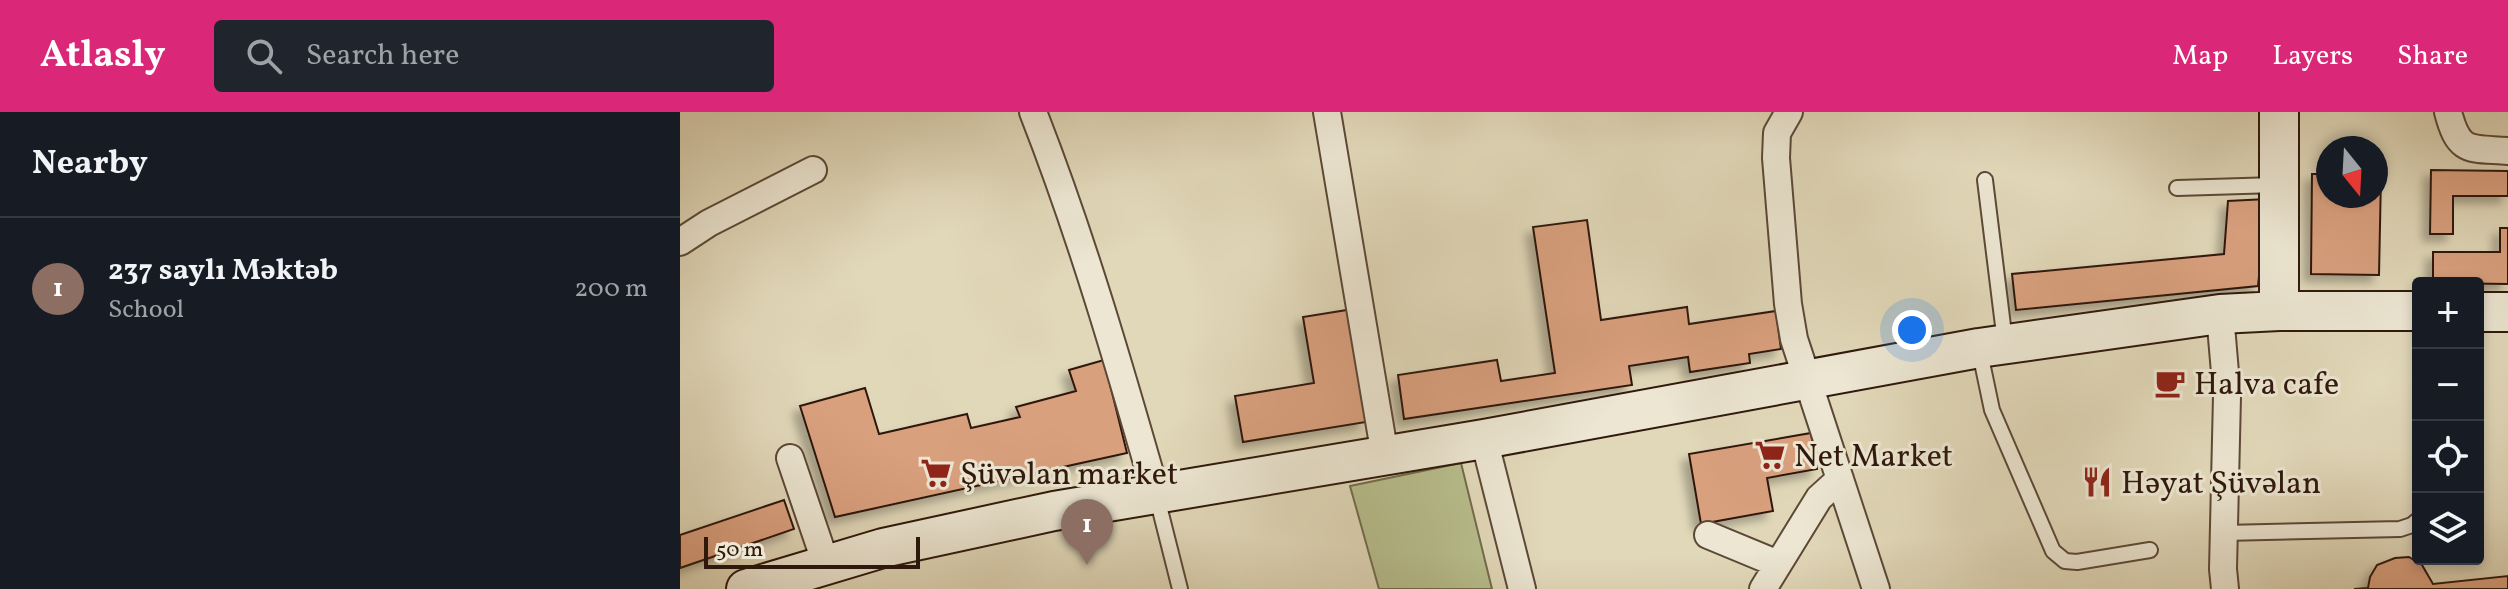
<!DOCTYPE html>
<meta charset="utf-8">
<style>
:root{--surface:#171b24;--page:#20242c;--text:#f1f3f6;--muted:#9ea1a6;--line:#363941;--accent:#db2777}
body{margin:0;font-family:Vollkorn,serif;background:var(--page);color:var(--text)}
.controls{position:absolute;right:24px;bottom:24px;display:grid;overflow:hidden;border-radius:8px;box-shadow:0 4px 12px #0003}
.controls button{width:72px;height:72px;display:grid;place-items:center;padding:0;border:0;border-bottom:2px solid var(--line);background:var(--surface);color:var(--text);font:40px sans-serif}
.compass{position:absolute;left:1636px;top:24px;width:72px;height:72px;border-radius:50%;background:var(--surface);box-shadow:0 4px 12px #0003;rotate:162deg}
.scale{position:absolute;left:24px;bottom:20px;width:216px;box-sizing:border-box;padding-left:8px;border:4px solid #2f180c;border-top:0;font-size:22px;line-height:28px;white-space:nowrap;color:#2f180c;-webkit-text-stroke:6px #ece6d2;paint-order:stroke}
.you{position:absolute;left:1232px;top:218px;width:28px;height:28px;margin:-20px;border:6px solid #fff;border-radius:50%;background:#1a73e8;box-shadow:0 0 0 12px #1a73e833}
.badge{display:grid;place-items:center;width:52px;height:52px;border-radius:50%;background:var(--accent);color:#fff;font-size:26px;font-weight:700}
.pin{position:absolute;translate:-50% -66px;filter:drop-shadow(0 2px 4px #0008)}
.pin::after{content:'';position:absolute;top:42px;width:28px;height:24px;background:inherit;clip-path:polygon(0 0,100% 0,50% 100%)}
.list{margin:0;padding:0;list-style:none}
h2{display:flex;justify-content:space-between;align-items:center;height:104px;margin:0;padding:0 32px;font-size:34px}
h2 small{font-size:26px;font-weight:400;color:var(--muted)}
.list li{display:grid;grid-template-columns:52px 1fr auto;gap:24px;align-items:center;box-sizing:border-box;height:144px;padding:0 32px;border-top:2px solid var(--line)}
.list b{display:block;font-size:30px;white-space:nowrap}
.list p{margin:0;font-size:26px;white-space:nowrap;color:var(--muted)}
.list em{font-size:26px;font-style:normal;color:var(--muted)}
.icon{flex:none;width:44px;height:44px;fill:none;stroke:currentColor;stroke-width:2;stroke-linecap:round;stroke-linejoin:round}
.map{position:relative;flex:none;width:1828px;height:477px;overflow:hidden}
header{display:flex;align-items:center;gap:48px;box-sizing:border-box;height:112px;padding:0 40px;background:var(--accent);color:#fff}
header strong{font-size:38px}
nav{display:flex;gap:44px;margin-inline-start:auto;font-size:28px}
.search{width:560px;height:72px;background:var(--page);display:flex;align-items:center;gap:20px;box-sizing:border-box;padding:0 28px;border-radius:8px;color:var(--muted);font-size:30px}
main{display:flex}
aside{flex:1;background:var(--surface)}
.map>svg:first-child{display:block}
.green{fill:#b7bd8c;stroke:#736a4c;stroke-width:2}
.building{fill:#d9a07e;stroke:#2f180c;stroke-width:2;filter:url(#shadow)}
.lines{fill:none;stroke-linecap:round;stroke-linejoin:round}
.lane-casing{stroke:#5c4837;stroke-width:18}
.street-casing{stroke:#5c4837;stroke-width:30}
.secondary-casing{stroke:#2f180c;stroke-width:42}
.lane{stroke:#ece6d2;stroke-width:14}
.street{stroke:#ece6d2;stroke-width:26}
.secondary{stroke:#ece6d2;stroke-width:38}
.labels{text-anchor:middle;stroke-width:6;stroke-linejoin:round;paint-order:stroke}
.poi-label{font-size:32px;fill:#2f180c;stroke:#ece6d2;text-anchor:start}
</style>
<header>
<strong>Atlasly</strong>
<div class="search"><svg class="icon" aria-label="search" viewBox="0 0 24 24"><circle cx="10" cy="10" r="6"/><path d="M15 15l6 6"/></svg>Search here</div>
<nav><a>Map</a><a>Layers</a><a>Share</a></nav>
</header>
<main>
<aside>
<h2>Nearby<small></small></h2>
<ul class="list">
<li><span class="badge" style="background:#8d6e63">1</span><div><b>237 saylı Məktəb</b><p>School</p></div><em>200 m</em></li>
</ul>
</aside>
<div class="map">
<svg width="1828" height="477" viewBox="0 0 1828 477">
<defs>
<filter id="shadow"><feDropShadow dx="-7" dy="7" stdDeviation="4" flood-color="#0004"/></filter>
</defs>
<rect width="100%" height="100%" fill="#e1d8b9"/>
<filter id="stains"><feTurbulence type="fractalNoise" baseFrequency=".0025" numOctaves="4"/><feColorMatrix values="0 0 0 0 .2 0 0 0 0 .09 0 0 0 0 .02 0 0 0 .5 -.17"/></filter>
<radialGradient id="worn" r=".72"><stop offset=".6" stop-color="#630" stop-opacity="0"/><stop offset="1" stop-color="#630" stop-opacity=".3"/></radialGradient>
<path class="green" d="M781,351L812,477H699L670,374Z"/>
<path class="building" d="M1751,58L1828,59V84H1773V122H1750Z
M1632,62H1648V84H1696V63H1701L1699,163L1631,162Z
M1587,87L1578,174L1336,198L1332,162L1544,142L1548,89Z
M907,108L921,208L1007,195L1009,212L1096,199L1101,237L1069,242L1070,251L1010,260L1008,245L949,254L952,273L724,307L718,263L817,248L821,269L875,261L853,115Z
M1820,116H1828V172L1753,171V140H1820Z
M667,198L686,310L563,330L555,284L634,271L623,205Z
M424,248L447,341L155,405L120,294L185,276L199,322L287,302L291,316L340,305L336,295L396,279L389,258Z
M1131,321L1137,357L1087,366L1093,399L1021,412L1009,342Z
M104,388L114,417L0,456V423Z
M1729,445L1742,453L1753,472L1828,464V477H1674L1688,476L1690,465L1697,453L1715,446Z"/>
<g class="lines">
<g class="lane-casing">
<path id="lane" d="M1305,68L1325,230
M1497,76L1596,73
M1299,236L1312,298L1373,439L1385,449L1397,450L1470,438
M476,382L500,477
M1544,421L1720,417L1732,413L1738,408"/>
</g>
<g class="street-casing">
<path id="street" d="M353,0C402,125 439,253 476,382
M647,0L705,344
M1109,0L1097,21L1096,46L1108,192L1114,227L1196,477
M1768,0C1779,42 1789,36 1828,39
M0,130L29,111L133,58
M1540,202L1547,284L1543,457L1545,477
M804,327L842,477
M110,346L146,452
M1028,423L1098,452
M1083,477L1139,386L1160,367"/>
</g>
<g class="secondary-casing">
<path id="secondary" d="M1599,199V0
M1798,200H1828
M66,477L203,436L374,399L804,327L1299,236L1540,202L1599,199H1738"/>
</g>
<use href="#lane" class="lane"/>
<use href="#street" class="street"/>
<use href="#secondary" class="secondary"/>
</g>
<defs>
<g id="cafe-bare" transform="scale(2.4)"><path d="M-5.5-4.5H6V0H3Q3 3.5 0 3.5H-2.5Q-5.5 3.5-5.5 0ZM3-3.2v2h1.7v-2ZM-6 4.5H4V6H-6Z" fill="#8f2418" stroke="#ece6d2" stroke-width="2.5" paint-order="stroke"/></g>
<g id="supermarket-bare" transform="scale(2.4)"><path d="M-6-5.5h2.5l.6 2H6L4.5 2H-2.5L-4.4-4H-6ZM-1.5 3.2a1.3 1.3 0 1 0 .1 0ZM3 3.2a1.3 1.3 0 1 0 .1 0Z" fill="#8f2418" stroke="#ece6d2" stroke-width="2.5" paint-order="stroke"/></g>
<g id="restaurant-bare" transform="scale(2.4)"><path d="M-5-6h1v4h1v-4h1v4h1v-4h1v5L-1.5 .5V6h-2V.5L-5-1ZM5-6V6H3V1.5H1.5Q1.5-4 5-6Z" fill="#8f2418" stroke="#ece6d2" stroke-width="2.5" paint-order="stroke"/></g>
</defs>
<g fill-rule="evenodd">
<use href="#cafe-bare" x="1490" y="271"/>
<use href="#supermarket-bare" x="1090" y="343"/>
<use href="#supermarket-bare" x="256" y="361"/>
<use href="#restaurant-bare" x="1417" y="370"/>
</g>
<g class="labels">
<g class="poi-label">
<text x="1514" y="282">Halva cafe</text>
<text x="1114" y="354">Net Market</text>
<text x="280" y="372">Şüvəlan market</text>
<text x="1441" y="381">Həyat Şüvəlan</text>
</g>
</g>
<rect width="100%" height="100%" filter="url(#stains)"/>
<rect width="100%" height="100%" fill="url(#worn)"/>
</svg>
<div class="controls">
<button>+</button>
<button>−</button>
<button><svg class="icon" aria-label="locate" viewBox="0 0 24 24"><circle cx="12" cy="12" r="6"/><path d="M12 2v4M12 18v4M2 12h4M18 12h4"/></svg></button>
<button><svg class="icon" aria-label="layers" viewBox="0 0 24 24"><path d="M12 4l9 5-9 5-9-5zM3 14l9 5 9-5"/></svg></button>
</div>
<svg class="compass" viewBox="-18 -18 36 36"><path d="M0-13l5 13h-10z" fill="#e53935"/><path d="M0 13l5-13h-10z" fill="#9ea1a6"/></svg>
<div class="scale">50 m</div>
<div class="you"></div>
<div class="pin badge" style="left:407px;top:453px;background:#8d6e63">1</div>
</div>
</main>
